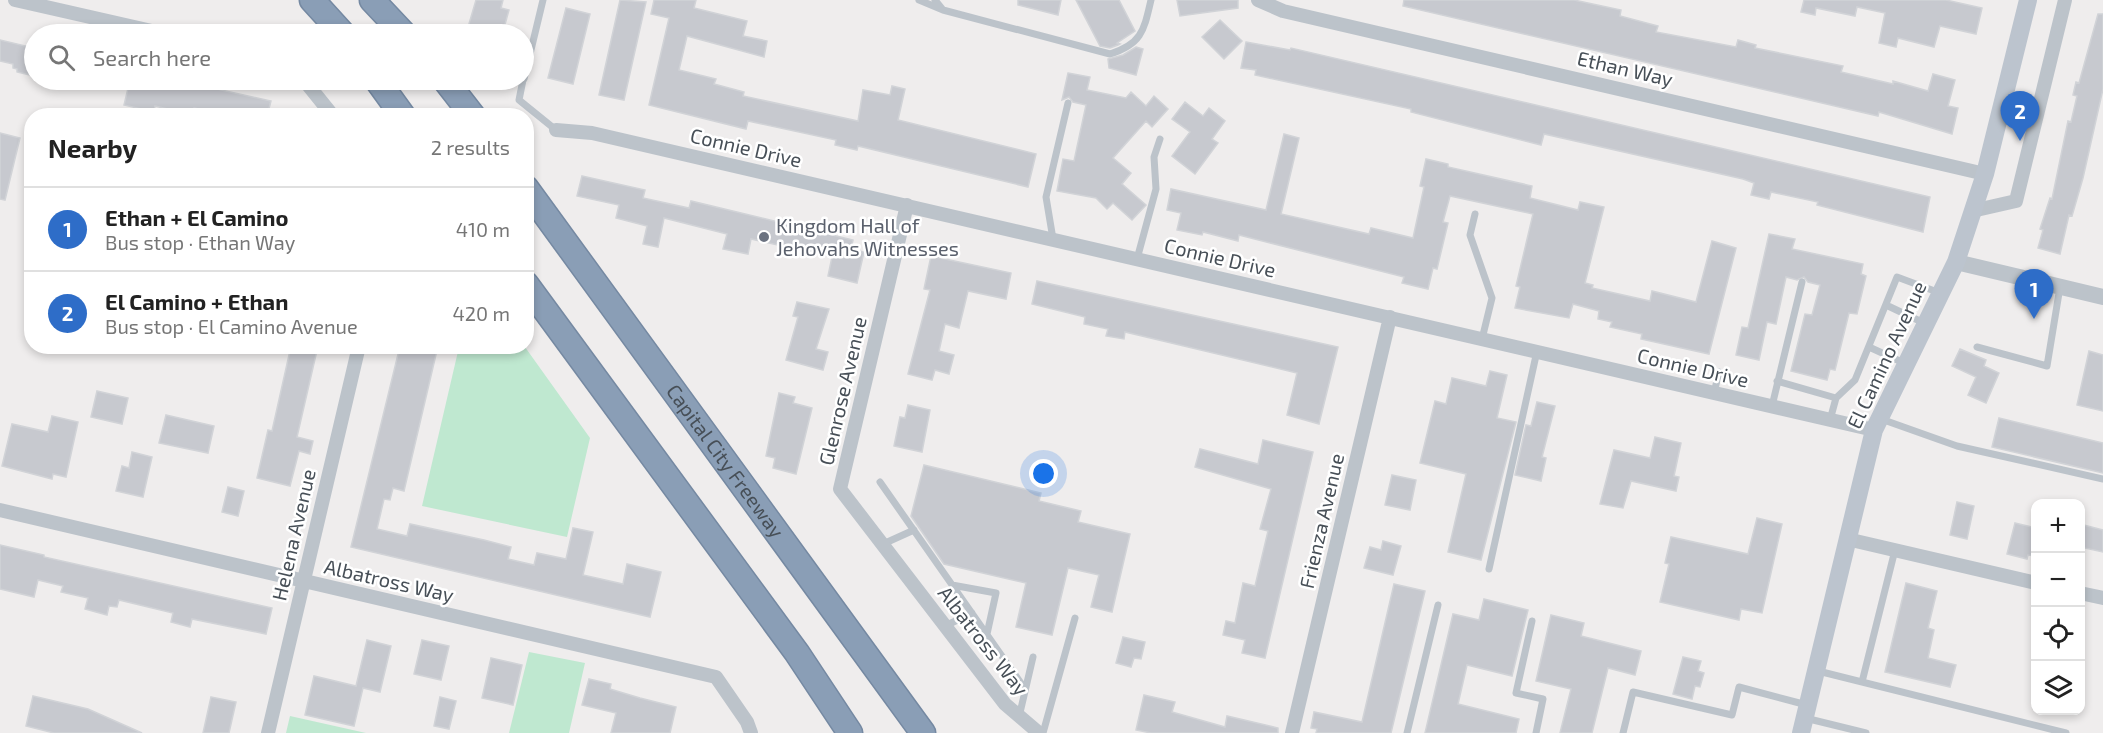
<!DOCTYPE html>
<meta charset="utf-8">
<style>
:root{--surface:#fff;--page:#f2f2f2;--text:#222;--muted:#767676;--line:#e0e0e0;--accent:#2e6dc8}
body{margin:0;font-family:"Exo 2",sans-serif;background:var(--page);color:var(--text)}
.controls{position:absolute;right:18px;bottom:18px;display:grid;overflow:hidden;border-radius:12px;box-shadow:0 3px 9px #0003}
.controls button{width:54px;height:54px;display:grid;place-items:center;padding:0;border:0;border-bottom:2px solid var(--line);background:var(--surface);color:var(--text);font:30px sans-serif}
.you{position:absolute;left:1044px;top:474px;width:21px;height:21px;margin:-15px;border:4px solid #fff;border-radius:50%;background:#1a73e8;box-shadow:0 0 0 9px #1a73e833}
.badge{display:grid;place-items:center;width:39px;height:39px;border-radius:50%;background:var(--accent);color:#fff;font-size:20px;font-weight:700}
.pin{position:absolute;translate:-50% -50px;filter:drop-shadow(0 2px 3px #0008)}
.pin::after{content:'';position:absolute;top:32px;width:21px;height:18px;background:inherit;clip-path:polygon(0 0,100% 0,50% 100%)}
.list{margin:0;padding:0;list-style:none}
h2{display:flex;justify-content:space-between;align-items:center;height:78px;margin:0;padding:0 24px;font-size:26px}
h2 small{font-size:20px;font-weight:400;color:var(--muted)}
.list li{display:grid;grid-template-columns:39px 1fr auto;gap:18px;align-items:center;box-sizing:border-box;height:84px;padding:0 24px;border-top:2px solid var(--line)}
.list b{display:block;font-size:22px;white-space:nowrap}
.list p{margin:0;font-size:20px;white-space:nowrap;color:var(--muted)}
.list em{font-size:20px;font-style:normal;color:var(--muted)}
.icon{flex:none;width:33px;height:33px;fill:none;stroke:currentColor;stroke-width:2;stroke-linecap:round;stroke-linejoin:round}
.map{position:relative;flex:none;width:2103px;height:733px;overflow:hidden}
.search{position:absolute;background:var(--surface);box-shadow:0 3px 9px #0003;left:24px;top:24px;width:510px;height:66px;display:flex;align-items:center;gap:15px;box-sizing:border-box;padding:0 21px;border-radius:33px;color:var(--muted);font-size:22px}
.panel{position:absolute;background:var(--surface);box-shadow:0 3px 9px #0003;left:24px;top:108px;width:510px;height:246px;border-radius:24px}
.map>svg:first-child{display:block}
.green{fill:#bfe8d0}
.building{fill:#c7c9cf;stroke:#d1d3d7;stroke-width:1.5}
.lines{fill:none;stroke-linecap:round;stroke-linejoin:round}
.motorway-casing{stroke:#7589a2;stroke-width:27}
.service{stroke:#bcc3ca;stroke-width:7}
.minor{stroke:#bcc3ca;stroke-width:14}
.tertiary{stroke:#bcc3ca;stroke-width:16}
.secondary{stroke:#bcc4ce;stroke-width:18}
.motorway{stroke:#8a9eb6;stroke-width:24}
.worship-dot{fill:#6b7280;stroke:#fff;stroke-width:2}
.labels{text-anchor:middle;stroke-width:5;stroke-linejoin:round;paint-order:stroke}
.street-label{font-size:20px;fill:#474f57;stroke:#fff}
.worship-label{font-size:20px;fill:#5b616d;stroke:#fff;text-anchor:start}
</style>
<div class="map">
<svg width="2103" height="733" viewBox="0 0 2103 733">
<rect width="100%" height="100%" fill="#efeded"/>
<path class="green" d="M459,347H525L590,438L567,537L422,506Z
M529,652L585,663L569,733H509Z
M290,716L366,733H286Z"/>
<path class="building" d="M476,0H503L501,8L509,10L504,28L496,26L494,34H466Z
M620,0L646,2L624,100L599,95Z
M654,0H696L694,8L747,21L743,36L767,41L764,57L687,36L679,70L716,79L714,84L744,92L743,96L858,121L863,90L890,95L892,86L905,89L898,120L1036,154L1028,187L858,146L857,150L835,145L836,140L748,121L746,129L649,105L669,18L651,14Z
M1018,0H1061L1058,15L1018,5Z
M1076,0H1119L1135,31L1117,43L1120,44L1118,45L1110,48L1100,46Z
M1177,0H1238V8L1180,16Z
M1404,0H1574L1621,10L1620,16L1658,26L1656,32L1736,47L1738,40L1756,45L1755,48L1843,66L1841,72L1893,84V81L1928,91L1933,74L1955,80L1948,106L1958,108L1952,134L1879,112L1878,116L1403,6Z
M1804,0H1946L1982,8L1976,34L1940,26L1934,47L1898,38L1896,47L1879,43L1885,13L1857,7L1855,16L1816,8L1815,15L1801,12Z
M566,8L590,14L573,84L548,78Z
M2098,14H2103V89L2083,178L2072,216L2069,215L2060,254L2038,248L2043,230L2040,229L2050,198L2052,199L2068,121L2071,122L2077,96L2073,95L2076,82L2079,83Z
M1220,20L1242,41L1224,59L1202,37Z
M0,40L34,48V76L17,72V69L13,68V64L0,61Z
M1246,42L1290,50L1291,48L1930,197L1923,232L1817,205L1818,202L1771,192L1769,199L1751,195L1754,183L1743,179L1544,134L1541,145L1411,112V109L1255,75L1256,70L1241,68Z
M1136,47L1143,49L1136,75L1109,68L1108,59L1123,55Z
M1068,73L1090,77L1087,90L1126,98L1131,92L1146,106L1154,96L1168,109L1152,127L1146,121L1113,158L1131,173L1122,184L1146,205L1132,220L1113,203L1107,209L1096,198L1057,191L1063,159L1074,161L1086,105L1073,102L1069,97L1062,100Z
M130,80H177L271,101L267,116H229L194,108L192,115L155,106L154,112L124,105Z
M1185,102L1203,116L1209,108L1225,121L1212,139L1218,143L1195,174L1172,156L1190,132L1172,119Z
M0,133L20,138L5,200L0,199Z
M1284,134L1299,138L1281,214L1369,234L1371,228L1413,238L1424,187L1420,186L1426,159L1448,164V167L1532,186L1530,198L1578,210L1580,202L1604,207L1585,283L1593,285L1592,288L1650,301L1652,291L1696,302L1712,241L1736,248L1709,354L1641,339L1642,334L1610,327L1612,322L1598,319L1599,311L1573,304L1569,318L1515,308L1520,287L1516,286L1533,214L1450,196L1443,222L1448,223L1437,269L1433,268L1428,289L1402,283L1404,277L1239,235L1238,241L1203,232L1202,235L1177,230L1181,213L1167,210L1171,189L1266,210Z
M582,176L645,190L643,198L689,208L691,201L853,240L851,249L864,252L857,283L828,276L832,257L751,239L748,254L723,249L727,234L664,218L658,247L643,244L647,226L616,218L619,205L577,196Z
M1769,234L1795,239L1792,249L1863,264L1861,274L1866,276L1857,314L1849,313L1835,370L1830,369L1827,380L1791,371L1805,314L1812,315L1820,285L1808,282L1804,277L1797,280L1786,277L1776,324L1767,322L1759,360L1736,355L1742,327L1748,328Z
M931,256L1011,273L1006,299L968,291L959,328L945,324L939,351L954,355L949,374L935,370L932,380L908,374L930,290L924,289Z
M1037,281L1338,347L1319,424L1287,415L1297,373L1125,332L1124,339L1106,336L1108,329L1084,324L1085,317L1032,304Z
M797,302L829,309L816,349L828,352L823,370L786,360L798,317L793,316Z
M291,346H318L297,437L313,441L310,454L299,451L290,486L257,478L268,430L272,431Z
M400,346H438L404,491L393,488L390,500L384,499L377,529L407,536L410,524L484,540L511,547L508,559L534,565L537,553L566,559L573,528L593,532L583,575L623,584L627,564L661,572L650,617L351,547Z
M1960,349L1986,360L1984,366L1999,373L1986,403L1968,395L1976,377L1952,366Z
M2089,351L2103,355V411L2077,405Z
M1490,371L1507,375L1497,418L1516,422L1481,560L1448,552L1466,474L1420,463L1435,401L1446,404L1452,378L1486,386Z
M97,391L128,398L122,424L91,417Z
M779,393L795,397L793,403L812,408L796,474L773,468L775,458L766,456Z
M1537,402L1555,406L1542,457L1546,458L1541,481L1515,475L1526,425L1531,426Z
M908,405L930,410L922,452L894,446L900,417L905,418Z
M166,415L214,426L208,453L159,443Z
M52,416L78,422L66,477L53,474L52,479L2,466L12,424L48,432Z
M1999,418L2103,443V473L1992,447Z
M1655,437L1681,443L1674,476L1679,477L1676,491L1631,481L1623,508L1600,504L1614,450L1650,458Z
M1263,440L1313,452L1265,658L1242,653L1245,640L1223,635L1226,621L1235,623L1243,583L1255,586L1268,531L1260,529L1271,489L1195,467L1200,449L1258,464Z
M132,452L152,457L143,497L116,491L122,466L129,468Z
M924,465L1041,493L1039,501L1081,511L1078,522L1130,534L1112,612L1091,607L1099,575L1068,568L1052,635L1016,627L1026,583L944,564L911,516Z
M1392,475L1416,480L1410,510L1385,505Z
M228,487L244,491L238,516L222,512Z
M1957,502L1974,506L1967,539L1950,535Z
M1757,518L1782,524L1762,613L1741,609L1739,620L1660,602L1669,564L1665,563L1671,537L1748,554Z
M2015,523L2036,528V556L2028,555L2027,559L2007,554Z
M2080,524L2103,530V552L2080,547Z
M1383,541L1401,546L1393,575L1364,568L1370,547L1381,550Z
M0,545L44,555V557L272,608L266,634L192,619L190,627L171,622L173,613L119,600L117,607L109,606L107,615L85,609L88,598L61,592L63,586L38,580L34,597L0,589Z
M1906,583L1937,591L1928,628L1934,630L1928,658L1956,665L1950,687L1885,672Z
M1394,584L1425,591L1391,733H1316L1317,729L1311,728L1314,712L1362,722Z
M1484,599L1528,610L1512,676L1467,665L1458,704L1519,719L1516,733H1425L1453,614L1479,620Z
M1551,615L1584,623L1581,636L1641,651L1635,675L1608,668L1592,733H1560L1571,689L1536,681Z
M1123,637L1145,642L1141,659L1134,658L1131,667L1116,663Z
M367,640L391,646L380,692L363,688L354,726L305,715L314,676L356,686Z
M422,640L449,646L441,680L414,674Z
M1683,657L1701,661L1698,671L1704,673L1700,687L1695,686L1692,699L1673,694Z
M491,658L522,665L513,705L482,698Z
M589,679L611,684L610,689L640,698L676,707L670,733H611L616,713L582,705Z
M1144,695L1175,702L1172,712L1225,727L1227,716L1278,728V733H1151L1136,730Z
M33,696L88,709L142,733H54L26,726Z
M211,697L236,702L229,733H203Z
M440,697L456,701L449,729L434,726Z"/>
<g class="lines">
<g class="motorway-casing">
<g id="motorway">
<path d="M312,0L343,34"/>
<path d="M372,0L404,34"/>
<path d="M377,80L403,116"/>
<path d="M445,80L473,116"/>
<path id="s1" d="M526,188L923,733"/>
<path d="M526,284L797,653L850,733"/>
</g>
</g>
<path class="service" d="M919,0L943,10
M935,0L943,10L1110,54C1142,44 1144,30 1151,0
M524,79L543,0
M523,80L519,100L556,130
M1475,214L1470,235L1492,298L1482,339
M1053,239L1046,197L1068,103
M1137,259L1156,189L1154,157L1160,139
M1886,305L1924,323
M1869,347L1904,363
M1977,347L2047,366L2060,287
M1777,381L1836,398L1855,380L1897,277L1940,293
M1714,393L1719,372
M1772,406L1802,282
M1881,419L1957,446L2103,479
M1830,420L1836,398
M880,482L1025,689
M883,544L914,530
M1489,569L1537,351
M952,585L996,593L987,634
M1532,621L1516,693L1543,699L1536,733
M945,626L972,613
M1818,671L2066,733
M1862,682L1895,550
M1019,717L1033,657
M1805,718L1866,733
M1043,733L1075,618
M1407,733L1438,605
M1623,733L1633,692L1732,715L1739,687L1807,705"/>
<path class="minor" d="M15,0L165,34
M1258,0L1283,11L1985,174
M304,80L333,116
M556,130L592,133L1874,430
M907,205L840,489L1005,704L1039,733
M1972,211L2016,201L2065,0
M0,510L716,677L747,722L751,733
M1847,539L2036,583
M2080,593L2103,598
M268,733L359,346
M1292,733L1390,317"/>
<path class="tertiary" d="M1956,262L2103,297"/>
<path class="secondary" d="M1801,733L1874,430L1956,262L1985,174L2028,0"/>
<use href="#motorway" class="motorway"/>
</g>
<circle class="worship-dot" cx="764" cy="237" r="6"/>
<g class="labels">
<g class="street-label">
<text transform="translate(1625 69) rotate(13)" y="7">Ethan Way</text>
<text transform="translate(746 148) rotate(13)" y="7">Connie Drive</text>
<text transform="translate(1220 258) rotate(13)" y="7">Connie Drive</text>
<text transform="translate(1887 355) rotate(-65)" y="7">El Camino Avenue</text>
<text transform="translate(1693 368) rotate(13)" y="7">Connie Drive</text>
<text transform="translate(843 391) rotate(-77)" y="7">Glenrose Avenue</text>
<text dy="7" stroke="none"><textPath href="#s1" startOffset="338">Capital City Freeway</textPath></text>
<text transform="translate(1322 521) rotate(-77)" y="7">Frienza Avenue</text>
<text transform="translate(294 535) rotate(-77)" y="7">Helena Avenue</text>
<text transform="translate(389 581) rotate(13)" y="7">Albatross Way</text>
<text transform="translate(983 641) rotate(52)" y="7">Albatross Way</text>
</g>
<g class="worship-label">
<text x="776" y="233">Kingdom Hall of<tspan x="776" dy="23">Jehovahs Witnesses</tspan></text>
</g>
</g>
</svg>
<div class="controls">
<button>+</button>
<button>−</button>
<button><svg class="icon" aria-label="locate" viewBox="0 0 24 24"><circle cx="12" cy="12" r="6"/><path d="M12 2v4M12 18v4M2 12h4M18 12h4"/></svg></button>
<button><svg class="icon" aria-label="layers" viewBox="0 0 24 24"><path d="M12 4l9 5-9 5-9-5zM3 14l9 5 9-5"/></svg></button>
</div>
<div class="you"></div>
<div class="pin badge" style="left:2034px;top:319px">1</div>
<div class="pin badge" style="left:2020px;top:141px">2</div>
<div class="search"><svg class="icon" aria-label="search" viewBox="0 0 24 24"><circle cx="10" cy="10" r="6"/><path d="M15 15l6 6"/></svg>Search here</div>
<section class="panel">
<h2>Nearby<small>2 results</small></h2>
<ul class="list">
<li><span class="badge">1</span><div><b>Ethan + El Camino</b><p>Bus stop · Ethan Way</p></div><em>410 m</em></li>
<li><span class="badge">2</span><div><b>El Camino + Ethan</b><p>Bus stop · El Camino Avenue</p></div><em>420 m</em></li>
</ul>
</section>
</div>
